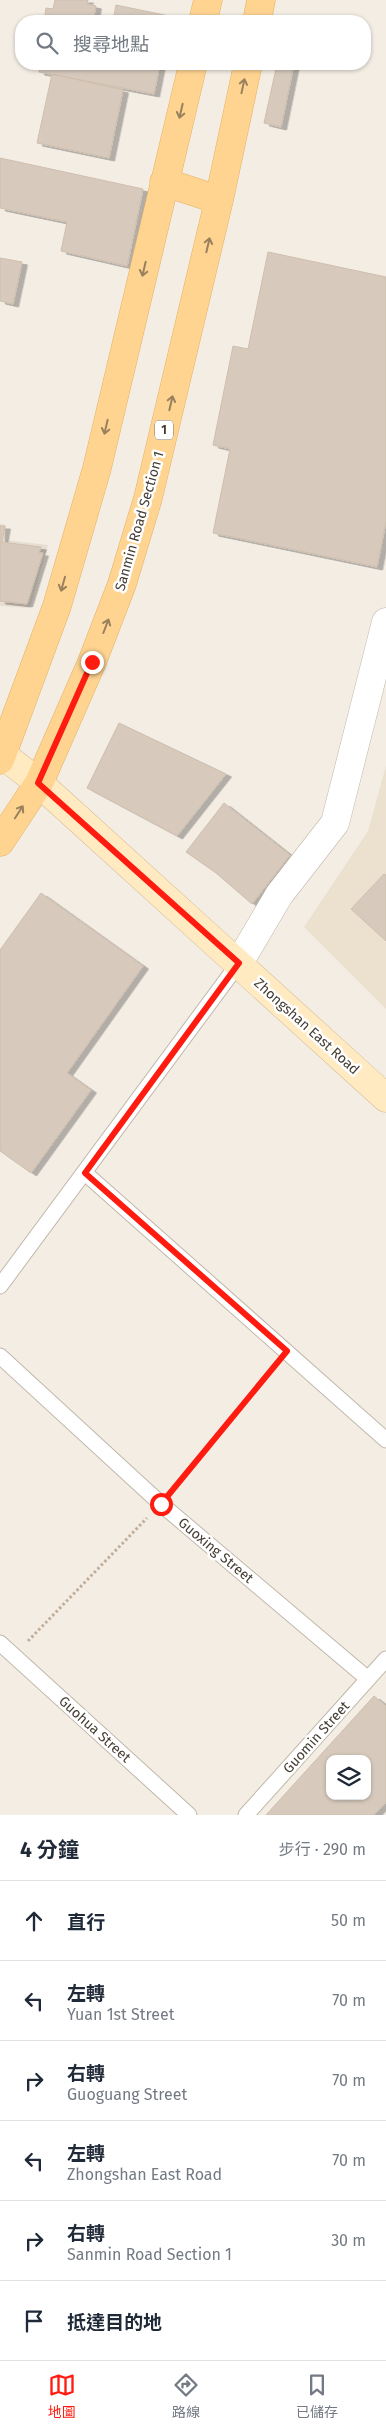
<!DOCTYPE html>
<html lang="zh-TW">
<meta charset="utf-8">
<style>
:root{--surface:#fff;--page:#f6f6f7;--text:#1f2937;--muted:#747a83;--line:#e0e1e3;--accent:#fe1c10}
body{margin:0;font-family:"Fira Sans","Noto Sans TC",sans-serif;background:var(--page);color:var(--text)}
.controls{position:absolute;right:15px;bottom:15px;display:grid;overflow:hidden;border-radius:10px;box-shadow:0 1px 4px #0004}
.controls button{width:45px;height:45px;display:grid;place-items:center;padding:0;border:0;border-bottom:1px solid var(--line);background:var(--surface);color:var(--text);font:25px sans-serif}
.stop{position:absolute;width:15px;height:15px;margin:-11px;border:4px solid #fe1c10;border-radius:50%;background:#fff}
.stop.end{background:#fe1c10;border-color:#fff;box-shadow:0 1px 5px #0008}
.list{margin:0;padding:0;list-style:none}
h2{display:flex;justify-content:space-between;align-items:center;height:65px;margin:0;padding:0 20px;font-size:21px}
h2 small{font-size:16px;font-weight:400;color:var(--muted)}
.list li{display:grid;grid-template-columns:32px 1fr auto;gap:15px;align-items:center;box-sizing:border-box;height:80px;padding:0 20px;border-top:1px solid var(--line)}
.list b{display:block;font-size:19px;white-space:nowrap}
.list p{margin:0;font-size:16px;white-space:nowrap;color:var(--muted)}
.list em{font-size:16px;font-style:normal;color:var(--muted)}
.icon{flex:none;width:28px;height:28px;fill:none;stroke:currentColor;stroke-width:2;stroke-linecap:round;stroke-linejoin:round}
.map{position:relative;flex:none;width:386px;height:1815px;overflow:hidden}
.search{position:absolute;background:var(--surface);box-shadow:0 1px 4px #0004;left:15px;right:15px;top:15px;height:55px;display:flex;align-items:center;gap:12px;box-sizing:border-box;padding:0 18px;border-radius:20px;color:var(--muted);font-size:19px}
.sheet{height:545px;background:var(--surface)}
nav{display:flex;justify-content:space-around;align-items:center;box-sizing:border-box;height:70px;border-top:1px solid var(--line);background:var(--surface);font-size:14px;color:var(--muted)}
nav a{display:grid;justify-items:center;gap:2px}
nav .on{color:var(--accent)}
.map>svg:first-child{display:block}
.residential{fill:#e7ded2}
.education{fill:#ece1ce}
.building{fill:#d7cabd;stroke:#cfbead;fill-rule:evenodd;filter:url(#shadow)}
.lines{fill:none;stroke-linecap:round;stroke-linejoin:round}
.lane-casing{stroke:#c1b7aa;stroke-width:17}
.street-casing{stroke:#c1b7aa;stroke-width:29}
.secondary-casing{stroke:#d4bc93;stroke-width:29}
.primary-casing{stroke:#e5b060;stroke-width:29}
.path{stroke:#c0ae98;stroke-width:3;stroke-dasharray:2.5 2.5;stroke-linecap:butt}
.lane{stroke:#fff;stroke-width:15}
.street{stroke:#fff;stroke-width:28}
.secondary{stroke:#ffeac2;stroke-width:28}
.primary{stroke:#ffd491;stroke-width:28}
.oneway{stroke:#99815e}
.route{stroke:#fe1c10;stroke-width:6}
.labels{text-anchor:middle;stroke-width:5;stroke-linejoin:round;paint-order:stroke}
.shield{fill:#fff;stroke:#7d7771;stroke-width:1}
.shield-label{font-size:12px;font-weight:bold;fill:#453d34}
.street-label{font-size:14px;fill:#453d34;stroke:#fff}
</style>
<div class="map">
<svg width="386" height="1815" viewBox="0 0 386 1815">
<defs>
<filter id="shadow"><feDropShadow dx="5.5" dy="3" stdDeviation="0" flood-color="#0004"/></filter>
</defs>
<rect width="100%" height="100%" fill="#f3ede4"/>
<path class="residential" d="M0,524L6,525V540L48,545L30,608L0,606Z"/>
<path class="education" d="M386,766V1009L304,927L368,831Z"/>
<path class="building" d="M55,0H88L87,4L96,6L93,21H44L46,8L53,9Z
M116,5L169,16L168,21H113Z
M40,64H160L154,94L39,72Z
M277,64H294L281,127L264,123Z
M52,74L123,90L109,158L37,143Z
M0,158L143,189L127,266L61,251L67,222L0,208Z
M268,252L386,277V521L377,567L213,533L230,449L213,445L233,346L248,349Z
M0,258L22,262L13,304L0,301Z
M0,526H5L2,542L41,547L39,553H43L27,604L0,601Z
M119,723L226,774L177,836L87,788Z
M224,803L290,855L252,904L216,873L186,852Z
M384,874L386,875V941L351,909Z
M41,893L143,966L67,1073L91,1090L31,1173L0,1151V950Z
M374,1696L386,1706V1802L374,1815H266ZM330,1759H367V1796H330Z"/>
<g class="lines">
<g class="lane-casing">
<path id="lane" d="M85,1173L386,1440
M0,1286L239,963
M0,1356L161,1504L368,1679
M0,1643L189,1815
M246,1815L386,1659"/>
</g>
<g class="street-casing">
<path id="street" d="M239,963L279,895L335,823L386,622"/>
</g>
<g class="secondary-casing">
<path id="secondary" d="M3,755L39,783L386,1098"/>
</g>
<g class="primary-casing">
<path id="primary" d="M203,21L208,0
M257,21L261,0
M164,182L219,200
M0,760L57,606L97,468L193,64
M0,842L39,783L92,662L122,584L148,498L219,200L248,64"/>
</g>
<path class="path" d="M173,1489L274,1367
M28,1641L147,1518"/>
<use href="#lane" class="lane"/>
<use href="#street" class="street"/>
<use href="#secondary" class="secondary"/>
<use href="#primary" class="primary"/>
</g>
<defs><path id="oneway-shaft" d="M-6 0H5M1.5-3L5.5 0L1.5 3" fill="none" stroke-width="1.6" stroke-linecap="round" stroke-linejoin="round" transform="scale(1.25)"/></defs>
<g class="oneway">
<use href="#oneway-shaft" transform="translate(243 86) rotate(-78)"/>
<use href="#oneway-shaft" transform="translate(181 111) rotate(103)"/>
<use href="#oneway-shaft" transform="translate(208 245) rotate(-77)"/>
<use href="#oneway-shaft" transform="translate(144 269) rotate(103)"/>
<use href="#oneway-shaft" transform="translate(171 403) rotate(-77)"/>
<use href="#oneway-shaft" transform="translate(106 427) rotate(103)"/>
<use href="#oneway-shaft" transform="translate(63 584) rotate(106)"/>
<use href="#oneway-shaft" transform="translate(106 626) rotate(-69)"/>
<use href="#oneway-shaft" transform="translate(19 812) rotate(-57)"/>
</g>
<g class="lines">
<path class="route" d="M92,662L38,783L239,963L85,1173L287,1351L161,1504"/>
</g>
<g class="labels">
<rect class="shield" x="155" y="420.5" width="18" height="19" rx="4"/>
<g class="shield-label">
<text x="164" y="434">1</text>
</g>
<g class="street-label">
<text transform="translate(139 521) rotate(-74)" y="5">Sanmin Road Section 1</text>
<text transform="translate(307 1026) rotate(42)" y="5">Zhongshan East Road</text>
<text transform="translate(216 1550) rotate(40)" y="5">Guoxing Street</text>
<text transform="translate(95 1729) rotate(42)" y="5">Guohua Street</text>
<text transform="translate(316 1737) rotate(-48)" y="5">Guomin Street</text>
</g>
</g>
</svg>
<div class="controls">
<button><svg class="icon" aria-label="layers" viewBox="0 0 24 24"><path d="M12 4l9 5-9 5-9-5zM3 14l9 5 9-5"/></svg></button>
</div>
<div class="stop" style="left:161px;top:1504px"></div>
<div class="stop end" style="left:92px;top:662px"></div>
<div class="search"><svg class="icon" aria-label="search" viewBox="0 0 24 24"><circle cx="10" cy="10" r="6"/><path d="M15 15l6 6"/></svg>搜尋地點</div>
</div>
<section class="sheet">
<h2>4 分鐘<small>步行 · 290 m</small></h2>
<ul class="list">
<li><svg class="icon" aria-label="ahead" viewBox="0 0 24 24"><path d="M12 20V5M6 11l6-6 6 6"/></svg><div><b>直行</b></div><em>50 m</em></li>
<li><svg class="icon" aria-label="left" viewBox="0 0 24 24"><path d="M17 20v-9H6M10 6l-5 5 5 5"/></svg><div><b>左轉</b><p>Yuan 1st Street</p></div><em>70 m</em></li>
<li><svg class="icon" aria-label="right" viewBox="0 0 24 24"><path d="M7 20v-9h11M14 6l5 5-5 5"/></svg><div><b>右轉</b><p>Guoguang Street</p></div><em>70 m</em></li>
<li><svg class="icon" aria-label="left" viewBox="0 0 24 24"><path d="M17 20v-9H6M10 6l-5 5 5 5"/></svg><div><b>左轉</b><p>Zhongshan East Road</p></div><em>70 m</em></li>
<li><svg class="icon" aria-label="right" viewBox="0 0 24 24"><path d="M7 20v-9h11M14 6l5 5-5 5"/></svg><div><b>右轉</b><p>Sanmin Road Section 1</p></div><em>30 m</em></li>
<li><svg class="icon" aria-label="arrive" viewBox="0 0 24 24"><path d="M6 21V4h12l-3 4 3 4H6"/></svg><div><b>抵達目的地</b></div></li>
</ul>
</section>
<nav>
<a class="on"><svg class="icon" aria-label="map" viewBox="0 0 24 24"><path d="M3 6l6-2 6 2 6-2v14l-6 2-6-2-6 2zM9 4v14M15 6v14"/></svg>地圖</a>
<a><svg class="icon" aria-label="directions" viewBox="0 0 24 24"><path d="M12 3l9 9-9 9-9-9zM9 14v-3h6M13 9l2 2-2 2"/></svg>路線</a>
<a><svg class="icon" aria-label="saved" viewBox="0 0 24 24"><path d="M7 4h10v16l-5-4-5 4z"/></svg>已儲存</a>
</nav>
